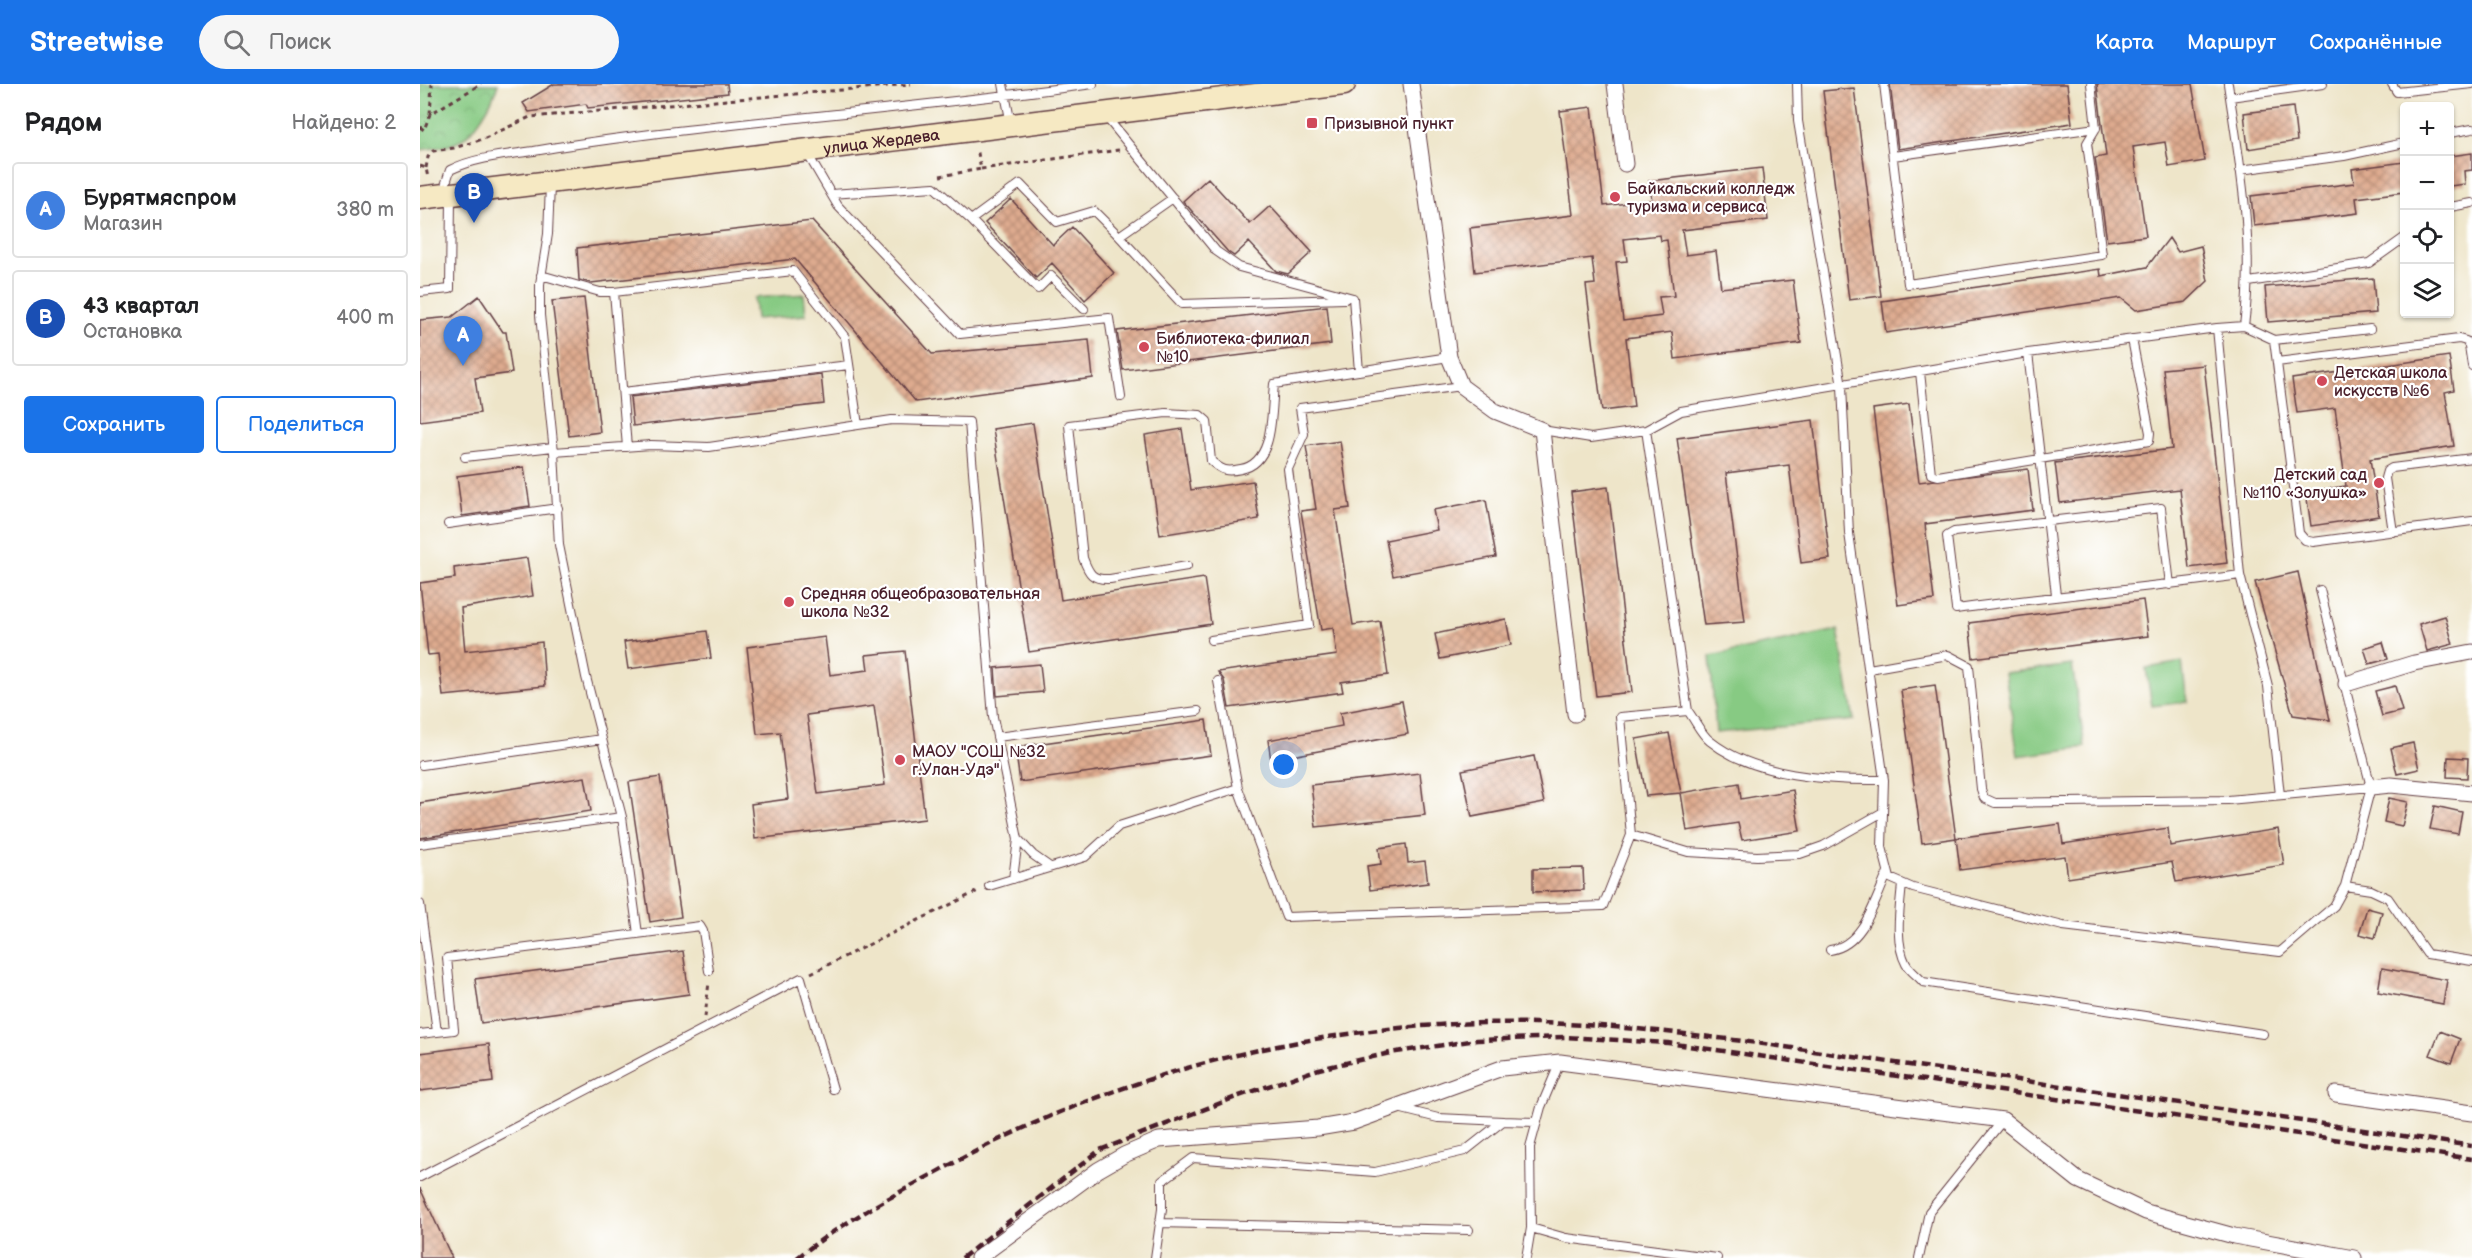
<!DOCTYPE html>
<html lang="ru">
<meta charset="utf-8">
<style>
:root{--surface:#fff;--page:#f6f6f6;--text:#202124;--muted:#757577;--line:#e0e0e0;--accent:#1a73e8}
body{margin:0;font-family:"Balsamiq Sans",sans-serif;background:var(--page);color:var(--text)}
.controls{position:absolute;right:18px;top:18px;display:grid;overflow:hidden;border-radius:6px;box-shadow:0 2px 4px #0004}
.controls button{width:54px;height:54px;display:grid;place-items:center;padding:0;border:0;border-bottom:2px solid var(--line);background:var(--surface);color:var(--text);font:30px sans-serif}
.you{position:absolute;left:864px;top:681px;width:21px;height:21px;margin:-15px;border:4px solid #fff;border-radius:50%;background:#1a73e8;box-shadow:0 0 0 9px #1a73e833}
.badge{display:grid;place-items:center;width:39px;height:39px;border-radius:50%;background:var(--accent);color:#fff;font-size:20px;font-weight:700}
.pin{position:absolute;translate:-50% -50px;filter:drop-shadow(0 2px 3px #0008)}
.pin::after{content:'';position:absolute;top:32px;width:21px;height:18px;background:inherit;clip-path:polygon(0 0,100% 0,50% 100%)}
.list{margin:0;padding:0;list-style:none}
h2{display:flex;justify-content:space-between;align-items:center;height:78px;margin:0;padding:0 24px;font-size:26px}
h2 small{font-size:20px;font-weight:400;color:var(--muted)}
.list li{display:grid;grid-template-columns:39px 1fr auto;gap:18px;align-items:center;box-sizing:border-box;height:96px;margin:0 12px 12px;padding:0 12px;border:2px solid var(--line);border-radius:6px}
.list b{display:block;font-size:22px;white-space:nowrap}
.list p{margin:0;font-size:20px;white-space:nowrap;color:var(--muted)}
.list em{font-size:20px;font-style:normal;color:var(--muted)}
.actions{display:flex;gap:12px;padding:18px 24px}
.actions a{flex:1;padding:14px 0;border:2px solid var(--accent);border-radius:6px;text-align:center;font-size:21px;color:var(--accent)}
.actions .main{background:var(--accent);color:#fff}
.icon{flex:none;width:33px;height:33px;fill:none;stroke:currentColor;stroke-width:2;stroke-linecap:round;stroke-linejoin:round}
.map{position:relative;flex:none;width:2052px;height:1174px;overflow:hidden}
header{display:flex;align-items:center;gap:36px;box-sizing:border-box;height:84px;padding:0 30px;background:var(--accent);color:#fff}
header strong{font-size:28px}
nav{display:flex;gap:33px;margin-inline-start:auto;font-size:21px}
.search{width:420px;height:54px;background:var(--page);display:flex;align-items:center;gap:15px;box-sizing:border-box;padding:0 21px;border-radius:33px;color:var(--muted);font-size:22px}
main{display:flex}
aside{flex:1;background:var(--surface)}
.map>svg:first-child{display:block}
.grass{fill:#87ca83;stroke:#687457;stroke-width:1.5}
.park{fill:url(#park-crowns);stroke:#687457;stroke-width:1.5}
.building{fill:url(#building-cross-hatch);fill-rule:evenodd}
.lines{fill:none;stroke-linecap:round;stroke-linejoin:round}
.lane-casing{stroke:#633d43;stroke-width:10}
.street-casing{stroke:#633d43;stroke-width:17}
.secondary-casing{stroke:#633d43;stroke-width:25}
.path{stroke:#633d43;stroke-width:3;stroke-dasharray:4.5 4.5;stroke-linecap:butt}
.lane{stroke:#fff;stroke-width:8}
.street{stroke:#fff;stroke-width:15}
.secondary{stroke:#f6e9c3;stroke-width:22}
.rail{stroke:#4a1f2b;stroke-width:4.5;stroke-dasharray:9 4.5;stroke-linecap:butt}
.poi-dot{fill:#d1495b;stroke:#fff;stroke-width:2}
.labels{text-anchor:middle;stroke-width:4.5;stroke-linejoin:round;paint-order:stroke}
.poi-label{font-size:16px;fill:#4a1f2b;stroke:#fff;text-anchor:start}
.street-label{font-size:16px;fill:#4a1f2b;stroke:#fff}
</style>
<header>
<strong>Streetwise</strong>
<div class="search"><svg class="icon" aria-label="search" viewBox="0 0 24 24"><circle cx="10" cy="10" r="6"/><path d="M15 15l6 6"/></svg>Поиск</div>
<nav><a>Карта</a><a>Маршрут</a><a>Сохранённые</a></nav>
</header>
<main>
<aside>
<h2>Рядом<small>Найдено: 2</small></h2>
<ul class="list">
<li><span class="badge" style="background:#3f7fe0">A</span><div><b>Бурятмяспром</b><p>Магазин</p></div><em>380 m</em></li>
<li><span class="badge" style="background:#1a4fb4">B</span><div><b>43 квартал</b><p>Остановка</p></div><em>400 m</em></li>
</ul>
<div class="actions"><a class="main">Сохранить</a><a>Поделиться</a></div>
</aside>
<div class="map">
<svg width="2052" height="1174" viewBox="0 0 2052 1174">
<defs>
<pattern id="park-crowns" width="20" height="18" patternUnits="userSpaceOnUse" patternTransform="scale(1.5)"><rect width="20" height="18" fill="#87ca83"/><path d="M2 6a3 3 0 1 1 6 0M12 15a3 3 0 1 1 6 0" fill="none" stroke="#76ad71"/></pattern>
<pattern id="building-cross-hatch" width="8" height="8" patternUnits="userSpaceOnUse" patternTransform="scale(1.5)"><rect width="8" height="8" fill="#deab8f"/><path d="M0 0l8 8M0 8l8-8" fill="none" stroke="#b68b75"/></pattern>
</defs>
<rect width="100%" height="100%" fill="#fff"/>
<filter id="ink" filterUnits="userSpaceOnUse"><feTurbulence type="fractalNoise" baseFrequency=".0167" numOctaves="2"/><feDisplacementMap in="SourceGraphic" scale="12" xChannelSelector="R" yChannelSelector="G"/><feConvolveMatrix kernelMatrix="1 2 1 2 8 2 1 2 1" color-interpolation-filters="sRGB"/></filter>
<filter id="wash" filterUnits="userSpaceOnUse"><feTurbulence type="fractalNoise" baseFrequency=".008" numOctaves="4" result="noise"/><feDisplacementMap in="SourceGraphic" scale="24" xChannelSelector="R" yChannelSelector="G"/><feGaussianBlur stdDeviation="1.35" result="paint"/><feColorMatrix in="noise" values="0 0 0 0 0 0 0 0 0 0 0 0 0 0 0 0 0 1.4 0 .05"/><feComposite in="paint" operator="in"/></filter>
<g filter="url(#wash)">
<rect width="100%" height="100%" fill="#eee5c9"/>
<path class="grass" d="M384,210L386,231L336,235L334,214Z
M1418,546L1434,636L1296,649L1290,572Z
M1762,578L1767,618L1732,622L1726,584Z
M1652,581L1665,663L1598,672L1585,589Z"/>
<path class="park" d="M0,0H78C73,18 55,49 38,58C26,64 13,64 0,66Z"/>
<g id="blocks">
<path class="building" d="M134,0H307L308,9L168,24L166,20L109,28L103,19Z
M1470,0H1647L1652,39L1478,65Z
M1677,0H1772L1785,77L1749,83L1745,58L1713,63L1726,152L1687,157L1675,74L1686,72Z
M1434,4L1461,212L1429,216L1403,7Z
M1172,23L1184,122L1232,116L1229,97L1342,84L1348,136L1262,146L1266,171L1296,167L1301,204L1373,196L1381,259L1255,275L1252,248L1206,254L1214,323L1182,327L1166,201L1175,200L1172,174L1055,188L1050,144L1153,131L1140,27ZM1240,151L1241,157L1247,156L1254,212L1239,213L1242,232L1203,237L1196,178L1207,177L1204,155Z
M1873,23L1877,57L1828,65L1824,29Z
M2052,69V86L2044,87L2045,100L2030,102V72Z
M1984,78V108L1936,114L1938,129L1834,142L1831,112L1934,99L1932,85Z
M788,94L830,140L850,122L892,168L868,190L856,187L829,158L814,172L808,168L763,117Z
M591,115L633,161L652,143L694,189L665,216L632,179L616,194L565,139Z
M392,137L512,270L669,256L673,294L496,318L375,175L171,199L159,196L157,164Z
M1749,154L1758,168L1781,162L1788,197L1766,218L1716,226L1701,214L1466,249L1462,217L1680,185L1681,192L1727,183Z
M1953,194L1956,229L1848,238L1845,203Z
M59,212L83,248H86L92,289L55,294L60,329L0,337V236L32,233Z
M164,214L180,348L149,352L132,217Z
M907,222L911,260L703,286L697,247Z
M2029,272L2034,306L2025,308L2034,362L1950,375L1959,432L1891,442L1886,408L1926,402L1915,324L1877,329L1872,295Z
M1784,281L1807,479L1769,484L1760,405L1640,419L1635,379L1752,365L1743,285Z
M401,290L404,320L213,342L210,313Z
M1489,320L1499,398L1608,385L1613,426L1505,440L1514,516L1478,521L1453,325Z
M1393,336L1410,475L1381,479L1369,381L1306,389L1325,538L1284,541L1257,354Z
M613,339L641,516L784,494L791,540L609,568L573,345Z
M762,345L771,406L833,397L839,435L740,451L725,351Z
M920,357L930,424L915,426L933,541L960,537L968,591L921,598L923,608L809,624L804,596L798,588L917,571L913,544L901,546L881,427L896,425L886,362Z
M104,383L110,422L42,432L37,392Z
M1188,403L1212,608L1176,612L1151,408Z
M1066,416L1076,473L973,492L966,456L1017,446L1013,426Z
M107,474L113,512L41,524L45,567L122,558L125,602L23,612L18,570L8,571L0,499L35,494L34,484Z
M1878,488L1910,636L1873,631L1835,498Z
M1723,516L1728,552L1553,574L1549,539Z
M2025,532L2033,560L2007,567L1999,540Z
M1086,535L1091,561L1020,575L1015,550Z
M287,547L291,574L208,585L204,558Z
M405,553L410,591L448,586L446,571L485,567L505,735L335,755L331,720L368,715L360,648L337,650L327,563ZM454,622L465,701L398,710L387,631Z
M1963,558L1968,575L1949,580L1944,564Z
M620,580L623,608L577,612L575,584Z
M1515,601L1536,754L1502,759L1481,606Z
M1975,602L1982,627L1962,632L1955,607Z
M982,617L988,650L851,676L848,656L922,642L920,629Z
M786,636L791,671L600,698L595,663Z
M1249,649L1261,709L1226,712L1216,655Z
M1993,659L1999,685L1977,690L1971,664Z
M1114,672L1124,719L1052,733L1042,686Z
M2028,673L2048,674L2047,694L2027,693Z
M1000,689L1005,731L896,743L891,701Z
M165,693L171,727L0,754V719Z
M240,693L261,833L230,838L209,698Z
M1319,699L1321,715L1373,706L1380,747L1322,756L1318,739L1267,747L1261,709Z
M1969,714L1988,718L1982,742L1964,738Z
M2015,722L2042,728L2038,750L2010,745Z
M1640,740L1643,760L1748,744L1750,762L1858,745L1864,781L1756,798L1752,778L1648,794L1645,772L1540,786L1536,754Z
M986,760L988,779L1005,777L1008,799L950,806L947,782L961,780L959,764Z
M1163,784L1164,806L1113,808V785Z
M1947,824L1962,828L1955,854L1939,850Z
M263,867L269,910L61,939L55,895Z
M1962,884L2027,896L2023,920L1958,908Z
M2020,947L2040,955L2031,979L2010,971Z
M69,960L73,998L0,1007V969Z
M0,1104L32,1174H0Z"/>
</g>
</g>
<g filter="url(#ink)">
<use href="#blocks" fill-opacity="0" stroke="#633d43" stroke-width="1.5"/>
<g class="lines">
<g class="lane-casing">
<path id="lane" d="M583,0L591,40
M1377,0L1378,37L1422,302L1429,449L1464,696L1462,763L1470,794L1493,804L1643,842L1860,868L1914,822L1925,802L1951,703L1900,506
M1464,0L1488,200L1682,171L1667,59L1676,44L1671,0
M1808,0C1820,81 1835,160 1824,242
M1972,0L1977,8L2052,0
M1810,13L1903,0
M687,34L796,167L819,183L933,214
M2030,49L2052,45
M387,69L418,122L540,250L689,234L701,313
M1473,72L1676,44
M1820,86L1924,72L1984,59
M130,101L128,150L120,200V231L134,368L139,461L166,593L202,733L218,850
M23,108L30,86C56,73 86,71 114,67C153,60 192,55 231,50C378,33 526,20 673,0
M411,110L514,103L551,136L600,100L637,138L674,127L699,152L753,114
M2030,123L2052,119
M551,136L618,205L631,192L664,225
M699,152L762,220L925,215
M121,191L180,208H194L373,187L425,253L438,341
M1829,198L1949,179L1984,154
M0,208L30,205L31,113
M194,208L207,363
M933,214L939,287
M1797,244L1820,491L1848,602L1860,711
M1854,256L1879,449L1885,456L1893,458L2052,437
M1608,269L1636,511
M1857,278L2039,255L2046,257L2049,262L2052,282
M1500,288L1511,390L1518,392L1729,357L1730,349L1712,255
M203,308L429,281
M1122,346L1171,354L1226,346L1261,327L1608,269L1797,244L1824,242L1854,256L1950,245
M134,368L231,361L289,363L472,336L549,338L573,633L598,755L593,795
M45,373L133,363
M28,440L138,424
M1973,448L1965,394L1967,387L1972,384L2052,374
M767,482L690,495C672,496 669,490 663,474L649,341L746,329L780,331L787,337L791,377C802,387 807,388 821,385C855,379 851,328 854,300L1029,273
M1750,501L1741,424L1534,448L1527,452L1536,525C1631,512 1726,504 1820,491
M791,556L889,541L868,385L884,350L880,324L1041,302
M1449,585L1528,571L1549,582L1561,705L1564,714L1575,719L1808,716L1951,703
M1268,627C1275,636 1281,650 1290,657C1335,693 1409,697 1464,696
M577,653L778,627
M2,681L182,655
M818,704L866,833L1183,822L1211,751L1200,633L1268,627L1226,346
M1211,751L1268,768L1337,772L1380,770L1403,762L1463,728
M598,755L613,771L630,783
M0,760L202,733
M1482,800C1480,824 1474,857 1486,880C1490,887 1498,892 1503,898L1843,950
M569,802L665,773L699,742L818,704L798,597
M1925,802L1951,806L1968,814L2007,870L2052,877
M0,820L17,948
M1410,866C1444,861 1455,816 1468,788
M0,950L34,946L27,874L280,842L283,847L289,887
M978,1024L1018,1034L1083,1037
M0,1093L381,894L413,1005
M739,1139L1049,1146
M1111,1144L1146,1154L1297,1174
M735,1174L742,1125V1097L773,1074L955,1088L1045,1067L1083,1037L1117,1038
M1106,1174L1111,1144L1110,1063L1121,1023L1140,978
M1499,1174L1509,1128L1583,1036"/>
</g>
<g class="street-casing">
<path id="street" d="M991,0L1029,273L1041,302L1075,327L1122,346L1155,630
M1195,0L1205,80
M1926,600L1994,579L2052,568
M1951,703L1971,701L2052,709
M1916,1010L2052,1029
M558,1174L678,1086L704,1071L739,1056L898,1044L934,1038L1082,984L1140,978L1583,1036L1658,1096L1726,1128L1814,1152L1934,1174"/>
</g>
<g class="secondary-casing">
<g id="secondary">
<path id="s1" d="M0,114L924,0"/>
</g>
</g>
<path class="path" d="M10,30L12,0
M0,43L4,46L10,30L61,0
M0,82L6,84L8,94
M6,84L8,73L13,67L34,64L63,55L110,33L491,0
M561,85L699,66
M520,92L561,85L557,64
M391,889L560,806
M285,933L289,898"/>
<use href="#lane" class="lane"/>
<use href="#street" class="street"/>
<use href="#secondary" class="secondary"/>
<path class="rail" d="M377,1174C426,1135 486,1105 541,1075C725,977 937,930 1146,940C1270,946 1394,968 1518,985C1696,1009 1874,1036 2052,1062
M542,1174L680,1066L816,1013L899,985L970,969L1057,956L1145,953L1248,959L2052,1075"/>
</g>
</g>
<g class="poi-dot">
<rect x="886" y="33" width="12" height="12" rx="3"/>
<circle cx="1195" cy="113" r="6"/>
<circle cx="724" cy="263" r="6"/>
<circle cx="1902" cy="297" r="6"/>
<circle cx="1959" cy="399" r="6"/>
<circle cx="369" cy="518" r="6"/>
<circle cx="480" cy="676" r="6"/>
</g>
<g class="labels">
<g class="poi-label">
<text x="904" y="45">Призывной пункт</text>
<text x="1207" y="110">Байкальский колледж<tspan x="1207" dy="18">туризма и сервиса</tspan></text>
<text x="736" y="260">Библиотека-филиал<tspan x="736" dy="18">№10</tspan></text>
<text x="1914" y="294">Детская школа<tspan x="1914" dy="18">искусств №6</tspan></text>
<text x="1947" y="396" text-anchor="end">Детский сад<tspan x="1947" dy="18">№110 «Золушка»</tspan></text>
<text x="381" y="515">Средняя общеобразовательная<tspan x="381" dy="18">школа №32</tspan></text>
<text x="492" y="673">МАОУ "СОШ №32<tspan x="492" dy="18">г.Улан-Удэ"</tspan></text>
</g>
<g class="street-label">
<text dy="6" stroke="none"><textPath href="#s1" startOffset="465">улица Жердева</textPath></text>
</g>
</g>
</svg>
<div class="controls">
<button>+</button>
<button>−</button>
<button><svg class="icon" aria-label="locate" viewBox="0 0 24 24"><circle cx="12" cy="12" r="6"/><path d="M12 2v4M12 18v4M2 12h4M18 12h4"/></svg></button>
<button><svg class="icon" aria-label="layers" viewBox="0 0 24 24"><path d="M12 4l9 5-9 5-9-5zM3 14l9 5 9-5"/></svg></button>
</div>
<div class="you"></div>
<div class="pin badge" style="left:43px;top:282px;background:#3f7fe0">A</div>
<div class="pin badge" style="left:54px;top:139px;background:#1a4fb4">B</div>
</div>
</main>
